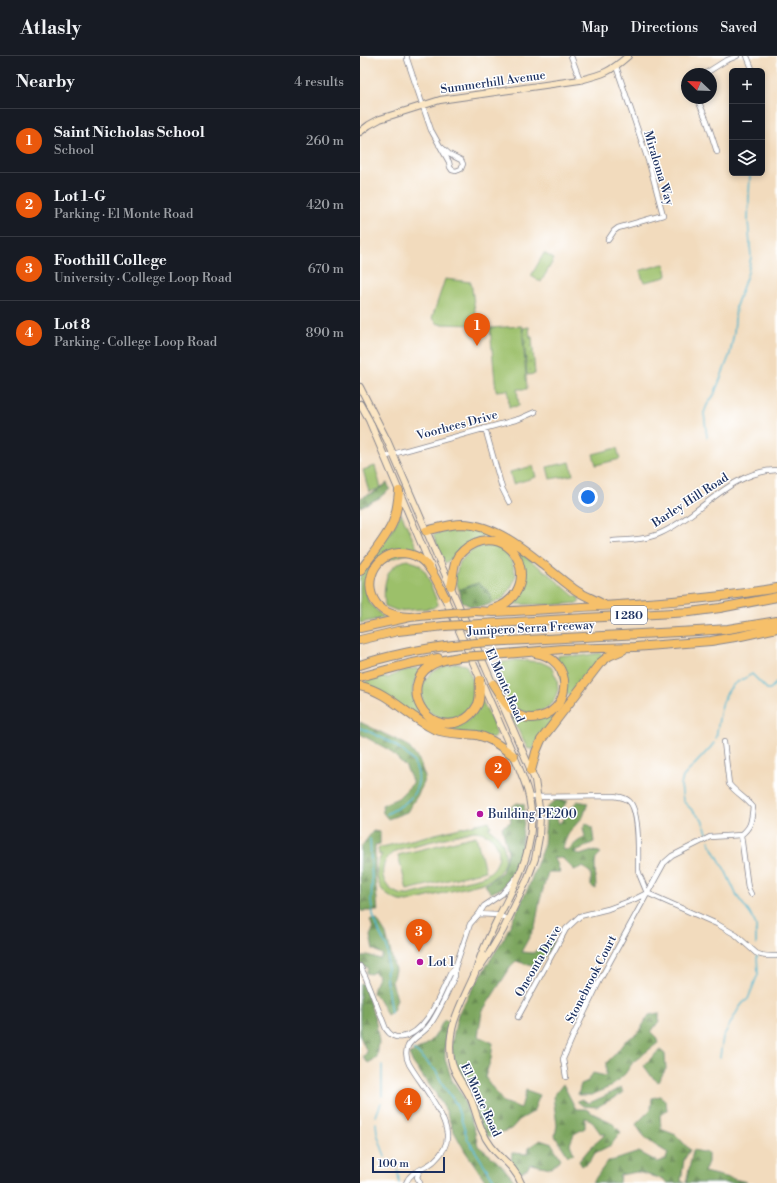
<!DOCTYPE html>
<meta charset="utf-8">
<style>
:root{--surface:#171b24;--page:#242831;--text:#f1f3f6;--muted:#9ea1a6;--line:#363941;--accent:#ea580c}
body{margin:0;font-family:"Libre Bodoni",serif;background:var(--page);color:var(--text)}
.controls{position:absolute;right:12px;top:12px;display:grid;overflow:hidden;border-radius:6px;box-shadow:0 2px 6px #0003}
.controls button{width:36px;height:36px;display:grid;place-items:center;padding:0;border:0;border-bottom:1px solid var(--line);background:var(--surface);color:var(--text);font:20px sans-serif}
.compass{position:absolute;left:321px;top:12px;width:36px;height:36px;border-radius:50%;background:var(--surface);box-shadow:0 2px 6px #0003;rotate:293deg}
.scale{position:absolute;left:12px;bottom:10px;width:73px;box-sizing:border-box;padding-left:4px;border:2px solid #1b2f5e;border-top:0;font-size:11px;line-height:14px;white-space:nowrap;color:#1b2f5e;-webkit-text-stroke:3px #fff;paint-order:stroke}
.you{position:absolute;left:228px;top:441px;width:14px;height:14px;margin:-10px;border:3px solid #fff;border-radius:50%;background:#1a73e8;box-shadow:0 0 0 6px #1a73e833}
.badge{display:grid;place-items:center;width:26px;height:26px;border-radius:50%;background:var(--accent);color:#fff;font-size:13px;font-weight:700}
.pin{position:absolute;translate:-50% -33px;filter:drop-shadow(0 1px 2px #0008)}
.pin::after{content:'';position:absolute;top:21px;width:14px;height:12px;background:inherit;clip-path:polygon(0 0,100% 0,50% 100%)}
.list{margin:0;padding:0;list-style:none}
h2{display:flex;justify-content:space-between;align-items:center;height:52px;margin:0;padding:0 16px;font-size:17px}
h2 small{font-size:13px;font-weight:400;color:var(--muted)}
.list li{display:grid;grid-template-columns:26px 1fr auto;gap:12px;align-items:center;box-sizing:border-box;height:64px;padding:0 16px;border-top:1px solid var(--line)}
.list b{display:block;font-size:15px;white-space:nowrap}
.list p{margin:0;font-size:13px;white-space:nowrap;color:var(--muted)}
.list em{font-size:13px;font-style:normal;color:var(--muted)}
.icon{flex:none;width:22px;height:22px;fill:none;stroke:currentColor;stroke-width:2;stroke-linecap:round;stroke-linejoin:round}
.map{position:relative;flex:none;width:417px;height:1127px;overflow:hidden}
header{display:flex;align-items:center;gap:24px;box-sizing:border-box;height:56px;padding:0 20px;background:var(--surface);border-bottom:1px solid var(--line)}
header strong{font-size:19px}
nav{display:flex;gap:22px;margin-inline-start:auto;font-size:14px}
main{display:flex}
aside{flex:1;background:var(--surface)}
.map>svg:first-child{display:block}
.grass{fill:#9cc06a;stroke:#5c7864;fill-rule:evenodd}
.forest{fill:url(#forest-firs);stroke:#4c6a5e}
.park{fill:url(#park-dots);stroke:#5c7864}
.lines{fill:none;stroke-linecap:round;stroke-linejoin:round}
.stream{stroke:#4fb5cd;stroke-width:1.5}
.street-casing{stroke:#86858e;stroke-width:6}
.secondary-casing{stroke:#86858e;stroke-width:8}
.highway-casing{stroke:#86858e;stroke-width:10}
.street{stroke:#fff;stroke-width:4.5}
.secondary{stroke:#fbe6c4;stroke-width:6}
.highway{stroke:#f6c06b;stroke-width:8}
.highway-bridge-casing{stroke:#86858e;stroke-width:10;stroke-linecap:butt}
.highway-bridge{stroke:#f6c06b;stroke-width:8}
.poi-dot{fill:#b5179e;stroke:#fff;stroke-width:1.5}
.labels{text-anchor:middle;stroke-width:3;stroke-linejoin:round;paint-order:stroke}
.shield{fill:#fff;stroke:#5f6d8e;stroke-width:1}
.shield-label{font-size:11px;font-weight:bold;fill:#1b2f5e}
.street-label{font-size:12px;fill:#1b2f5e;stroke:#fff}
.poi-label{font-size:12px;fill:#1b2f5e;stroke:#fff;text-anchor:start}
</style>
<header>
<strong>Atlasly</strong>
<nav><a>Map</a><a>Directions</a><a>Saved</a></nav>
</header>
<main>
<aside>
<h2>Nearby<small>4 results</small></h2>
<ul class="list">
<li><span class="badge">1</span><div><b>Saint Nicholas School</b><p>School</p></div><em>260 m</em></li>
<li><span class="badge">2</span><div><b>Lot 1-G</b><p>Parking · El Monte Road</p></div><em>420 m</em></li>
<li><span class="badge">3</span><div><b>Foothill College</b><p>University · College Loop Road</p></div><em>670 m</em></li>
<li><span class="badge">4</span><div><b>Lot 8</b><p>Parking · College Loop Road</p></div><em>890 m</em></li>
</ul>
</aside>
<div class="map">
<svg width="417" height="1127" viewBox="0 0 417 1127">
<defs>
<pattern id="forest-firs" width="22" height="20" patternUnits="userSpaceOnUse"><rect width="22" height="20" fill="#7da65e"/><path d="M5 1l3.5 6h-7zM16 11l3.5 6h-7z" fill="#668851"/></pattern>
<pattern id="park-dots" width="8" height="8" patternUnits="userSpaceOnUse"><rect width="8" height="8" fill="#9cc06a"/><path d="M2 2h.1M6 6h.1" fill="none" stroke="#7e9c5a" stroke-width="1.8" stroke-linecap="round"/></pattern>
</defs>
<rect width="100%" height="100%" fill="#fff"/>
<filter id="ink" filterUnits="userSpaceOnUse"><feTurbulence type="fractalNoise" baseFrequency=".025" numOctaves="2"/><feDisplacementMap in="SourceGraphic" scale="8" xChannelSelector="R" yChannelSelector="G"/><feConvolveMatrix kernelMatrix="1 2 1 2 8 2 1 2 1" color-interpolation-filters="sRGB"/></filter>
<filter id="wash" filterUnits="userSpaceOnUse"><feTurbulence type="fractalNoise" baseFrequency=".012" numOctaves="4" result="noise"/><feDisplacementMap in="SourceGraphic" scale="16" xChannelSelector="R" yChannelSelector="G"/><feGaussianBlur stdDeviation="0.9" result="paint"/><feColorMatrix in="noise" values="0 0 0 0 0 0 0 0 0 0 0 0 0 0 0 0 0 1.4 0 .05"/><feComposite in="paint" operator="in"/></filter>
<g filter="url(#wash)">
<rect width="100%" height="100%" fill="#f2dbbd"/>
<path class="grass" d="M184,197L194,203L181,226L171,220Z
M303,208L305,209L307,219L306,221L285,226L283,225L280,215L282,214Z
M85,223L111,226L117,269L78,268L72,262Z
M162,270L167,333H157L159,350L149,351L148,334L136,335L130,272Z
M257,392L260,403L236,409L233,398Z
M210,406L213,419L190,423L187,411Z
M15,410L21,432L9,436L3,414Z
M173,410L176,421L153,428L150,416Z
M41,457L58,494V498L52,496L13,509L10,506L31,476Z
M93,472L118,473L131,479L130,481H123L107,487L94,501L85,507L73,479Z
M148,488L189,518L214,540L219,541V547L193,549L149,548L163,519Z
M122,490H135L144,495L152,506L156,519L153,528L144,542L133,547L129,536L118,527L99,534L95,521L100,506L111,494Z
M47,504L59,508L66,517L78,548L73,552L38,555L25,550C23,530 24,510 47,504Z
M6,512L10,513L6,532L8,545L24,562L0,567V521Z
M240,597L243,600L212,640L206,638L197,608L198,600L205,599L221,600Z
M156,604L181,606L191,611L197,623L198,634L193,647L184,654L171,657L160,655L148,645L132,608Z
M96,607L106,609C109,616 114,624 114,632C115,635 114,642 113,645C113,645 110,649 110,650C101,661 88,666 74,659C70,656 65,653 63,648C62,645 62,640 62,636C62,617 81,611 96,607Z
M58,612C59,619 54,624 53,631C51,641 55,649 59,657L56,659L4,630L6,625L17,621L28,622L41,615Z
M122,645L128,656L137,678L132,682L89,674C110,666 111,663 122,645Z
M196,660L177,685L173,694L167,692L152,662H185Z
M129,765L131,771L128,772C153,787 150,818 123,827L48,846C21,845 9,821 22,798L19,799L18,792ZM114,775C143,776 148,812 121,821L48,839C19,839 13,803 40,793Z
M116,780L125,815L47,834L38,799Z"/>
<path class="forest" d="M27,427L30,433L19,442L0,451V442L13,437Z
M118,527L129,536L133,547C121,552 114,553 102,546L99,534Z
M0,666L47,689L59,704L65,721L59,737L47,756L28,763L23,757L22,749L38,742L53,727L46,711L29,694L0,678Z
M196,744L208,745L196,760L199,768L217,745L228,747L223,761L209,776L202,793L208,794L217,786L225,781L223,772L226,767L232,771L234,786L214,796L220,799L235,794L241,797L236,802L235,808L236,833L231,830V817L223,811L214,814L202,802L193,801L197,807L200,816H188L180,844L175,871L161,896L173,897L187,886L191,881L194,886L178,912L156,905L152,909L122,956L118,980L133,987L131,1003L125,1021L143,1046L161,1052L166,1034L180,1039L173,1056L159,1064L151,1073L128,1081L115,1062L116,1038L97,1015L91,990L98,958L111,935L144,882L169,830L184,788L187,752Z
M157,747L164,748L165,757L160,799L154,816L142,832L131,837L125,829L142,816L148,796L142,771L151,766L149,753Z
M13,775L20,776V788L15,789V821L18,855H1L0,812L1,791Z
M10,864H17L26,878L35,914L32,926L37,943L33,955L27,959L20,945L13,937L15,928L19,920L14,916L10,918L6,917L8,912L2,909L0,906V901L8,899L20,903L23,899L13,893L10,880L13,873Z
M0,927L4,928L16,967L19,986L17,1002L8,1007L3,1001L7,996L0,980Z
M299,957V965L291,976L296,981L298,987L273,1006L265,1018L250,1031L232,1039H218L221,1028L228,1025L233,1017L246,1020V1007L256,997L265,985L278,977L289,959Z
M85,963L89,967L85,990V1003L92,1024L102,1039L114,1072L118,1090C133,1101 145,1112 156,1127H127L105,1095L92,1072L86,1055L76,1038L53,1007L49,998C59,993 69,989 75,980C79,974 81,968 85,963Z
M300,994L305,998L306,1013L298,1026L292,1021L284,1010L292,1001Z
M203,1028L216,1053H226L234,1058L251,1066L261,1076L251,1089L235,1097L231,1104L222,1110L219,1105L230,1092L246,1078H241L231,1064L225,1062V1072L214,1078L210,1088L214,1098L208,1100L195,1080L197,1069L193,1041Z
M261,1031L263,1037L237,1051L223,1050L217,1045L222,1043L229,1047L245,1040Z
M300,1040L306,1045L307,1054L300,1059L301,1073L316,1079L330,1094L324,1104L321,1125L325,1127H307L303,1123L277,1116L260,1119L259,1127H232L248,1105L255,1104L279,1096L298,1106L306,1103L308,1097C293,1088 284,1084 276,1068L291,1053L292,1042Z
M180,1084L192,1088L201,1103L191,1112L170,1108L168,1112L159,1118L151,1110L152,1097L167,1098L168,1092Z
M333,1094L348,1097V1106L344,1116L387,1126L386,1127H326Z"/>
<path class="park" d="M169,271L170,281H172L175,318L167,319L163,272Z"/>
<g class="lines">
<path class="stream" d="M347,381L344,357L347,349L354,339L370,298L374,277L376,250L388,216L391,201L388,164L390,117
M0,672C25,682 73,703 54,737C49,747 36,752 27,758
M356,682C359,665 360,642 373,629C378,625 386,622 392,618L407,633H410L417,626
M348,779L342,764L323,745L321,729L323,721L350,692L354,687
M10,783L12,828L11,845L13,859L20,878L27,891L28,900L26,924L31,957
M349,785L366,816L377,840L391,859L396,869V889
M53,994L61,1000L76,1015L82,1027L96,1048L108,1084L136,1127
M360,1001L363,981L379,952L383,947L388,943L398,918L397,899
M22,1040V1009
M16,1060L21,1047
M16,1067L17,1077L25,1101
M38,1115L39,1127"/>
</g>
</g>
<g filter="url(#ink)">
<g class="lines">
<g class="street-casing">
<path id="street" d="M47,0V3L71,74L89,106L90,111L92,114L96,115L101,113L103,108L101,104L89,98L79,89
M211,0L220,24
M387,0L393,15
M342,18L346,17L365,5L377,0
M337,42L347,65L357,96
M248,184L254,175L258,172L303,159L290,110L256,10
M125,372L142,432L149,446
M24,401L40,396L159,363L175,356
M253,485C268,484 286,484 301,477C341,459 370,415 417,414
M364,686L369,728C376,737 386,742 393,751C391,765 392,770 381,779L388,832L391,838
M169,741L254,740C260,741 265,741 269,745C280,755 278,798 278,814L280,820L287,837L357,868L376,879L396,897C403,901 409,900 417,900
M119,858L137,859L148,863
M0,910L6,922L26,973C30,979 34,982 42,981C67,977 80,938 90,918L95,912
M158,961L206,873L220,860L248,853L275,843L287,837
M206,1021L203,1003L213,980L241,922L304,807L312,800L350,781L381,779
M46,1127C51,1114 64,1114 74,1105C82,1098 88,1088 87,1078C85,1056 60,1027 49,1008C46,1002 45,996 48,990C53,981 63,978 69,970C80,956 87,936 95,920V912L110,868L119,858L124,850L142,838L155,823
M60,1127L57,1121L59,1116L62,1113"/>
</g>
<g class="secondary-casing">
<path id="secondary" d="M0,76L9,69L20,63L80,44L220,24C244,18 250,16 268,0
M0,331L27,384L134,631
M0,348L9,364L72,513
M83,538L158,709C162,720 167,730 169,741C178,786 160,820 140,858C134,871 127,884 122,897C119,903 118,910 115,917C103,945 86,970 91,1003C93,1018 105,1030 111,1043C117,1059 120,1076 131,1090C141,1103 155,1111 161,1127
M119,912L128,899L143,874L167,824L175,803L179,781L180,759L175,724L140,643"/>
</g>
<g class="highway-casing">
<path id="highway" d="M66,475C78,472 90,468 102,468C145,469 182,510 214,533C224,540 234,543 244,549
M0,515C10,501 27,481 33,466C37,456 38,445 39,435
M91,530C94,520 92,510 98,500C104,493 112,487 121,485C164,477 179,541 132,553
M115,555L134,556C229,550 324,548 417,532
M50,561C40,561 31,559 23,554C0,537 10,499 39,497C46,497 53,498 59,502C72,511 78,528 85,541
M120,568L330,556L360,552L417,541
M0,572L50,561L79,558
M0,584L38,575L85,570
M128,586L337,575L368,573L417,565
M133,599L203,593L275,591L351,585L381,580L417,572
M99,601C89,603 78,604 70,610C39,631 66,680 101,665C108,662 114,656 118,648C121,640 119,632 120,624
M0,609C30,599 61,593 93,589
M0,621L48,608L78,602
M133,628C139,637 144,648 153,655C158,660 165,662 172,662C213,660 216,602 175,597
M0,630C29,636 48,661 74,673C88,679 102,677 117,679C132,682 142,692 154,700
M171,715L176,696L181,684L240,607L249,600L263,594"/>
</g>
<use href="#street" class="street"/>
<use href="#secondary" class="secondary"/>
<use href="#highway" class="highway"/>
<g class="highway-bridge-casing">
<path id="highway-bridge" d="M79,558L115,555
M85,570L120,568
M93,589L128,586
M99,601L133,599"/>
</g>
<use href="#highway-bridge" class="highway-bridge"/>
</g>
</g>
<g class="poi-dot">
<circle cx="120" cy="758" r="4"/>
<circle cx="60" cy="906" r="4"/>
</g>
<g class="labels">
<rect class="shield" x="251" y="550" width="36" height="18" rx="3"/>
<g class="shield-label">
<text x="269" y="563">I 280</text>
</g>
<g class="street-label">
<text transform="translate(133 26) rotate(-8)" y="4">Summerhill Avenue</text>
<text transform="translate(299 112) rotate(73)" y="4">Miraloma Way</text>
<text transform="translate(97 369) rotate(-15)" y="4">Voorhees Drive</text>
<text transform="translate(330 444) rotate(-33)" y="4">Barley Hill Road</text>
<text transform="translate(171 572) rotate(-3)" y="4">Junipero Serra Freeway</text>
<text transform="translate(145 629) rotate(66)" y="4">El Monte Road</text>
<text transform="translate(178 905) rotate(-60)" y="4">Oneonta Drive</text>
<text transform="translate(231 923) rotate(-63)" y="4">Stonebrook Court</text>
<text transform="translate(121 1044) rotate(65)" y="4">El Monte Road</text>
</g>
<g class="poi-label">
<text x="128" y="762">Building PE200</text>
<text x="68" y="910">Lot 1</text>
</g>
</g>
</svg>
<div class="controls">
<button>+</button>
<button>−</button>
<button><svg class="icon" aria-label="layers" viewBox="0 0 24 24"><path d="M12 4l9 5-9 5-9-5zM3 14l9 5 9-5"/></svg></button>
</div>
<svg class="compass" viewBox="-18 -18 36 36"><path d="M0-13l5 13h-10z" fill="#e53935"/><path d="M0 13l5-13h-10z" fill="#9ea1a6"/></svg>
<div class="scale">100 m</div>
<div class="you"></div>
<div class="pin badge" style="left:117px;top:290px">1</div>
<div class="pin badge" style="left:138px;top:733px">2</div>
<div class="pin badge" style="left:59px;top:896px">3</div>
<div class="pin badge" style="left:48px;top:1065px">4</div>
</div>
</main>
